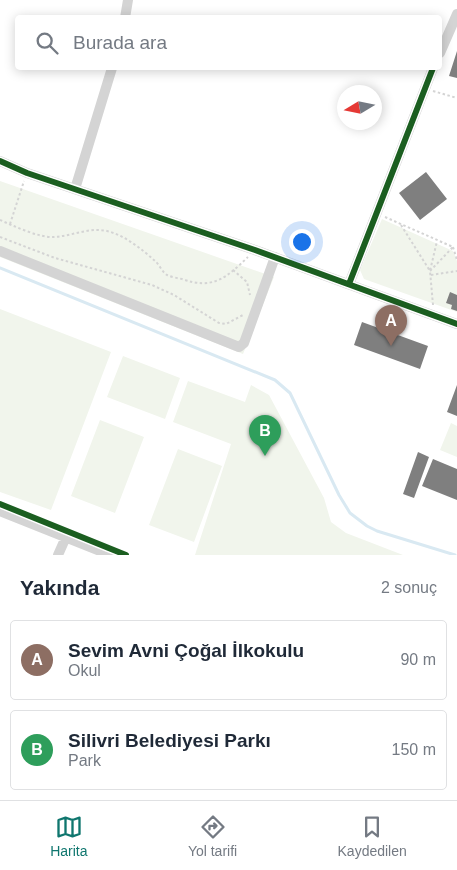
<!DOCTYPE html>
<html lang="tr">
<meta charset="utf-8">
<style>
:root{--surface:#fff;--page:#f6f6f7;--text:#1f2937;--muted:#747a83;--line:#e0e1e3;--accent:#0f766e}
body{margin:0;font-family:Helvetica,sans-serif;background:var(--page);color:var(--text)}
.compass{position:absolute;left:337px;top:85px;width:45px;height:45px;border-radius:50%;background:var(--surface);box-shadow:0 2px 12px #0003;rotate:260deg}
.you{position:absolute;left:301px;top:241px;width:18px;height:18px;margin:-12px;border:4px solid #fff;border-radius:50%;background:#1a73e8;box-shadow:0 0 0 8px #1a73e833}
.badge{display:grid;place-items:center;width:32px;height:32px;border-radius:50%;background:var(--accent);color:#fff;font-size:16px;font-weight:700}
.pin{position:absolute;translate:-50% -41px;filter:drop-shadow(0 1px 2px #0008)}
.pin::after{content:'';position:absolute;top:26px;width:18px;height:15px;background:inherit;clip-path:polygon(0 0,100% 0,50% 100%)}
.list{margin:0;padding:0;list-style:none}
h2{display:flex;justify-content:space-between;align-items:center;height:65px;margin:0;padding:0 20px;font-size:21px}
h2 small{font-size:16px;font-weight:400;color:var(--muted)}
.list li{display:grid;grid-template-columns:32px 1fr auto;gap:15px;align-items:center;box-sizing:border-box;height:80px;margin:0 10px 10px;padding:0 10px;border:1px solid var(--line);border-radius:5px}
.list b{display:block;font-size:19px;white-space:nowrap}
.list p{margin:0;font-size:16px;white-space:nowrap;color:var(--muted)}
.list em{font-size:16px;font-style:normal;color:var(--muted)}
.icon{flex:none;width:28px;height:28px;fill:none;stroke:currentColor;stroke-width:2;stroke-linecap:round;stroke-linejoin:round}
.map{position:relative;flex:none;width:457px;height:555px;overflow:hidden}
.search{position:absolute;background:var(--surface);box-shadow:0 2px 12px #0003;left:15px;right:15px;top:15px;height:55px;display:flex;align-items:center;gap:12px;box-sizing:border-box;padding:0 18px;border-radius:5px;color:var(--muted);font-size:19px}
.sheet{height:245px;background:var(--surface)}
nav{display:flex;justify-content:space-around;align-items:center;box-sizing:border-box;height:70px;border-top:1px solid var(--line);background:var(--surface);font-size:14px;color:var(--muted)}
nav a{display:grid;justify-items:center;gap:2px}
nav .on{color:var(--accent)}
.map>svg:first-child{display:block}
.green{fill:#f1f5ec}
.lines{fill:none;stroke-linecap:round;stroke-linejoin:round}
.stream{stroke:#d9e9f2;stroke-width:3}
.building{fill:#7f7f7f}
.path{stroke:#d4d4d4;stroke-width:2;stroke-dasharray:2.5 2.5;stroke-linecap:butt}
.minor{stroke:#d4d4d4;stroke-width:10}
.cycleway-casing{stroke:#fff;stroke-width:9}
.cycleway{stroke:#1b5e20;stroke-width:6}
</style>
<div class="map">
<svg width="457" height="555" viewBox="0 0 457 555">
<rect width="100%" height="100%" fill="#fff"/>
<path class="green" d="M0,181L274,277L243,354L0,257Z
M382,219L453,251L457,261V312L364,279L360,270Z
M0,309L111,352L51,510L0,492Z
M123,356L180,378L165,419L107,397Z
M188,381L245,402L251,385L269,395L324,498L331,522L346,533L403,555H195L231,444L173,422Z
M100,420L144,437L115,513L71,496Z
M451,423L457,426V457L440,450Z
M178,449L222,466L194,542L149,525Z"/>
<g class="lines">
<path class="stream" d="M0,268L275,380L290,393L339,495L350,513L367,526L377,531L455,555"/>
</g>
<path class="building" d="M457,51V78L449,76Z
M426,172L447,199L420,220L399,193Z
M450,292L457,295V311L451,309L452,305L446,303Z
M362,322L428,346L420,369L354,345Z
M457,385V416L447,412Z
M418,452L429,457L414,498L403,494Z
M433,459L457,469V500L422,486Z"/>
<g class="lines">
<path class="path" d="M433,91L457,98
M385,217L453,247L430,271
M0,220C14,226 39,238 54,237C72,236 89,227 107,231C124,235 142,249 155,261C159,264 162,272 167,275C171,277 177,278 182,279C213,290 226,278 248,257
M10,224L24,181
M401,225L430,271
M0,237L55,258L152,285L174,295L219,323L226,324L243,315
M453,247L457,260
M233,270L247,282L250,295
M431,275L457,271
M433,305L430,271L437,241"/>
<path class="minor" d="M125,18L128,0
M440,53L457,14
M0,161L27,173L255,250L457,324
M75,189L112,68
M0,251L239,347L244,343L275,257
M349,284L433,68
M0,511L110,555
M58,555L66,537"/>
<g class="cycleway-casing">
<path id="cycleway" d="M0,161L27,173L255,250L457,324
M349,284L433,68
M0,504L126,555"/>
</g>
<use href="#cycleway" class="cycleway"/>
</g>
</svg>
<svg class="compass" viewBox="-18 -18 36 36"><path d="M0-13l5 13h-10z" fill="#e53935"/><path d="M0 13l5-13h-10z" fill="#747a83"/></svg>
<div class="you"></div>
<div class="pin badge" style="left:391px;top:346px;background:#8d6e63">A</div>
<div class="pin badge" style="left:265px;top:456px;background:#2e9e5b">B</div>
<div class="search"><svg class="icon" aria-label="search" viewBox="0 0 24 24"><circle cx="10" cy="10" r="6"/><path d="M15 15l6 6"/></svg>Burada ara</div>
</div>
<section class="sheet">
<h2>Yakında<small>2 sonuç</small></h2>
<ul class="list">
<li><span class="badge" style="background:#8d6e63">A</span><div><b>Sevim Avni Çoğal İlkokulu</b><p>Okul</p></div><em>90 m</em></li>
<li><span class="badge" style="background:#2e9e5b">B</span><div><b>Silivri Belediyesi Parkı</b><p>Park</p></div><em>150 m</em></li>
</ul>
</section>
<nav>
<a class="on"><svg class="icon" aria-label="map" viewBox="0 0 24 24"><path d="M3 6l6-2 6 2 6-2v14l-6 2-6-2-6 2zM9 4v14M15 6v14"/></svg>Harita</a>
<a><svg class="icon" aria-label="directions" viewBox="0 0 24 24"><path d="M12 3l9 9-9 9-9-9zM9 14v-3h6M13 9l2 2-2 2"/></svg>Yol tarifi</a>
<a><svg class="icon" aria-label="saved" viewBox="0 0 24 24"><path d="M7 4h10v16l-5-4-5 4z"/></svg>Kaydedilen</a>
</nav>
